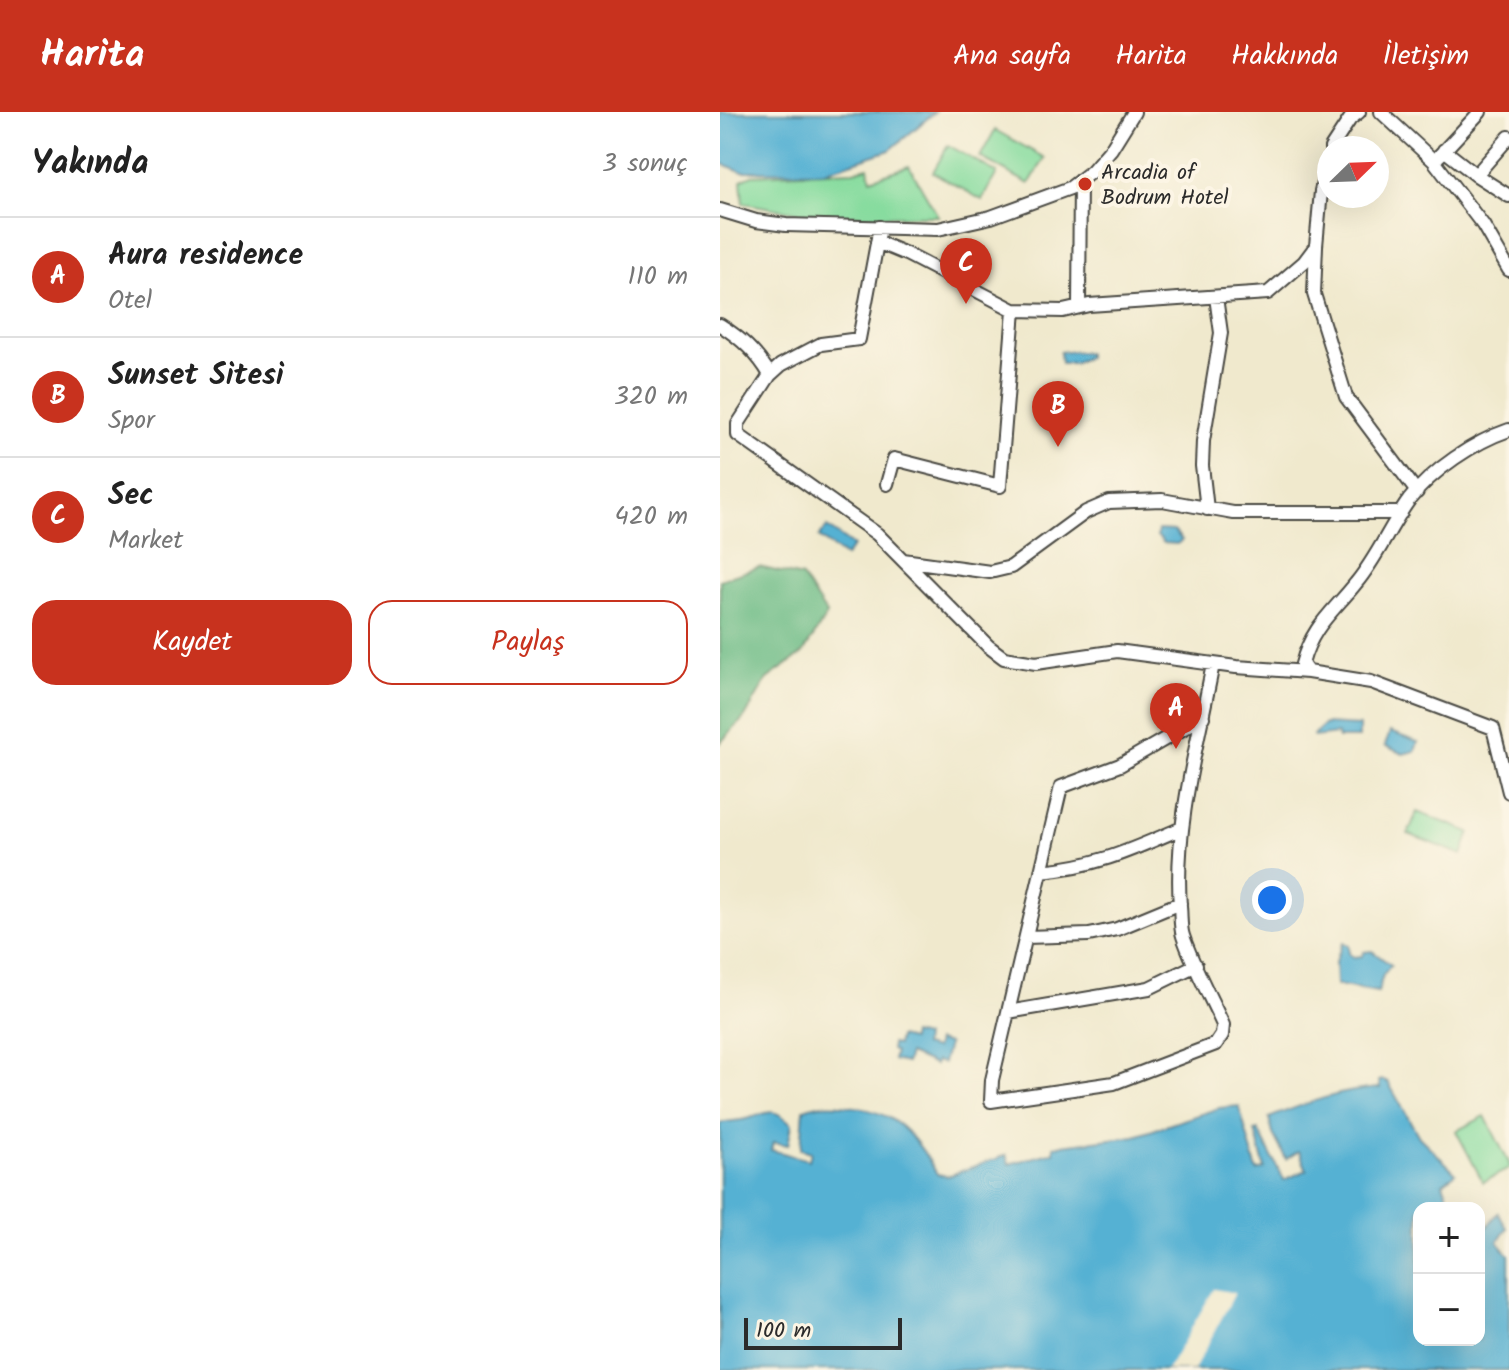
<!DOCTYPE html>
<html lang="tr">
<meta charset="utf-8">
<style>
:root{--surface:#fff;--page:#f6f6f6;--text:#222;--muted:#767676;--line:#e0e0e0;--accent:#c8321e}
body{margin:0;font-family:Kalam,sans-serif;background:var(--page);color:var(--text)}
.controls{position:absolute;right:24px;bottom:24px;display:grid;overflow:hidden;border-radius:16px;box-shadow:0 8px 32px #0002}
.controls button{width:72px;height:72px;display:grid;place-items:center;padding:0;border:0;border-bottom:2px solid var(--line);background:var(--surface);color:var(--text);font:40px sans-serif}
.compass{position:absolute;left:597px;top:24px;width:72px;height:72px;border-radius:50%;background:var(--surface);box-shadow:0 8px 32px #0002;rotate:67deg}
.scale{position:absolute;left:24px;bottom:20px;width:158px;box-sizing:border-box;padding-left:8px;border:4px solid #2b2b2b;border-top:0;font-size:22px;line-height:28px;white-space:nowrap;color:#2b2b2b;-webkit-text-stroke:6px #fcf5e5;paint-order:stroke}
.you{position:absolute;left:552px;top:788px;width:28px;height:28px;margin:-20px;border:6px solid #fff;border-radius:50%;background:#1a73e8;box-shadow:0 0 0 12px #1a73e833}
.badge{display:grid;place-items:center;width:52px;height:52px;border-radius:50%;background:var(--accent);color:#fff;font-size:26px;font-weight:700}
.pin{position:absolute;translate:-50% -66px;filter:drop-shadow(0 2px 4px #0008)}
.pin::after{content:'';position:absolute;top:42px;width:28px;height:24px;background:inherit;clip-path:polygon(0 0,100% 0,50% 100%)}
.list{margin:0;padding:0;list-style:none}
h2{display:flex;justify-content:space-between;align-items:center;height:104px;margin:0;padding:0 32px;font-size:34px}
h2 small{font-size:26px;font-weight:400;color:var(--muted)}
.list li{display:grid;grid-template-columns:52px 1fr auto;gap:24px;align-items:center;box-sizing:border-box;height:120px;padding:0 32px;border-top:2px solid var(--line)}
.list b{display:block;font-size:30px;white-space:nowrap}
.list p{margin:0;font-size:26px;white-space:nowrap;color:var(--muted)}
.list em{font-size:26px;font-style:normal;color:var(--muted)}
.actions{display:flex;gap:16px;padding:24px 32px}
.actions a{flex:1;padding:18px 0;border:2px solid var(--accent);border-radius:24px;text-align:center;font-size:28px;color:var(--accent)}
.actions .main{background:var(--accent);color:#fff}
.map{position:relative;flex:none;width:789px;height:1258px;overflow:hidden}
header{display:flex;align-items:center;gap:48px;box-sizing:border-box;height:112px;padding:0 40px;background:var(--accent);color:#fff}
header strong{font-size:38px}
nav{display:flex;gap:44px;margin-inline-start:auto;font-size:28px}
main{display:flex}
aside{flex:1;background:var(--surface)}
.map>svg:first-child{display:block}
.green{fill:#87dc9f;stroke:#598465;stroke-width:2}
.forest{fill:#6dbc86;stroke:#4c7458;stroke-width:2}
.water{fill:#55b1d3;stroke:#406e7f;stroke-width:2}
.pier{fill:#f0e9cd}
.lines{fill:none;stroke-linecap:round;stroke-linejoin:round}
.minor-casing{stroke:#494843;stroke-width:16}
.minor{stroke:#fff;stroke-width:12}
.poi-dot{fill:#c8321e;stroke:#fcf5e5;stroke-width:3}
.labels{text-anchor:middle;stroke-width:8;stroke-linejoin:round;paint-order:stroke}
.poi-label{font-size:22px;fill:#2b2b2b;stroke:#fcf5e5;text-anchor:start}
</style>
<header>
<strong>Harita</strong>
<nav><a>Ana sayfa</a><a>Harita</a><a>Hakkında</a><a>İletişim</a></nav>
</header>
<main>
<aside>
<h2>Yakında<small>3 sonuç</small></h2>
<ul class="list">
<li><span class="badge">A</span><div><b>Aura residence</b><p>Otel</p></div><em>110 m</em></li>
<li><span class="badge">B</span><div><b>Sunset Sitesi</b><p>Spor</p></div><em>320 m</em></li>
<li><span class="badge">C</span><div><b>Sec</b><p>Market</p></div><em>420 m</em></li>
</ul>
<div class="actions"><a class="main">Kaydet</a><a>Paylaş</a></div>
</aside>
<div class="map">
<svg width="789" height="1258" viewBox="0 0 789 1258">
<rect width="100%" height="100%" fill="#fcf5e5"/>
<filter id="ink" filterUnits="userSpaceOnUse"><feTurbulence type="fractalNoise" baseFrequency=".0125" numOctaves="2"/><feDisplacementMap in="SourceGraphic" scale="16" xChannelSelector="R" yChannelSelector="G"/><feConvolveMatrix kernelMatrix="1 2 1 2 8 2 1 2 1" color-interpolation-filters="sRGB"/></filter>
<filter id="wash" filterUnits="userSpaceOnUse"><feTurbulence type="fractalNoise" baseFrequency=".006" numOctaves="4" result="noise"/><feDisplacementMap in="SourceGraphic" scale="32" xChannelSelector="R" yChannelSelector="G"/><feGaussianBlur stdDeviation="1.8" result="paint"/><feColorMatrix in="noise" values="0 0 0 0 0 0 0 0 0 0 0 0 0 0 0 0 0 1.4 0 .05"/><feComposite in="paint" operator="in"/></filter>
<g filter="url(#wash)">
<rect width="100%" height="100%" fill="#f0e9cd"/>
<path class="green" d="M275,18L325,46L309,72L260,45Z
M228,33L277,61L262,88L213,60Z
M189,54L218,104H97L23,91L21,68L32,63L134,59L148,55L151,67Z
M697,700L750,720L742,743L688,722Z
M765,1004L789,1051V1057L763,1070L736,1019Z"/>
<path class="forest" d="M39,455L82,465L107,503L83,541L47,567L25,605L0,631V468Z"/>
<path class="water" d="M0,0H215L170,38L103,60L21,59L0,51Z
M349,239L367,241V245L354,251H341L340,240Z
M107,415L133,434L125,445L99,425Z
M438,418L454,419L462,428L457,432L444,431L437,424Z
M605,612L639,614V626H618L617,622L594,625L593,623Z
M670,620L698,630L695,639L683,642L665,634Z
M623,831L629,833V842L634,845L642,844L644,840L652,839L671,853L663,863L658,880L616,873L615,850Z
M192,922L204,925L203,934L215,937L217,929L228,932L223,951L216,949L215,953L189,942L186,951L173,948L175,940L171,938L172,932L177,933L179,925L191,928Z
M663,968L668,970L699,1025L736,1061L723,1071L731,1093H736L739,1096H699V1228H759V1116L764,1119L778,1101L787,1116L778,1130L789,1143V1258H0V1011C8,1009 18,1009 26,1007C49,1001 51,993 72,1012L68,1033L53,1030L51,1038L89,1048L91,1040L81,1037L84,997C107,988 147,994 169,1006C189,1017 206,1042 217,1062L228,1064L286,1043L289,1052L334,1040V1034L415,1024L499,996L519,994L537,1059L545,1057L535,1019L538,1018L564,1068L587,1058L579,1039L566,1047L553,1022L549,1006C586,991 621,978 660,976L659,969Z"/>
<path class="pier" d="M494,1177L515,1181L474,1258H447Z"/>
</g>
<g filter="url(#ink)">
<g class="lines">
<g class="minor-casing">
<path id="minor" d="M661,0L714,49L763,113L789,158
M611,36L630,7L639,0
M724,38L756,63L789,84
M719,44L760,0
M756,63L789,25
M0,98L36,109L66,113L218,117L271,105L350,76L372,59L391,37L414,0
M160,115L139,227L101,232L61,253L50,263L18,312V323L157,422L268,534L284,546L316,551L397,539L516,555L588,560L651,570L773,616L789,680
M157,130L186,142L294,198L343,199L369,193L548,181L584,150L596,134L601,79L609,46
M596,134L594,182L626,285L697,380
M359,195L360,68
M0,213C21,226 38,242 50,263
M167,372L174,347L280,374L294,198
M487,397L482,354L483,329L501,221L496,185
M183,448L270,460L291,455L366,400L389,390L442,388L513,401H681
M588,560L582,552C592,514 613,500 636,471C657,446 670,414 689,388C712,358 754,330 789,318
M483,605L400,653L341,675L272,968L271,989L394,971L496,932L502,923L503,913C490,884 473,854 463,824C460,815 461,803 460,794C454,713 478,631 493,552
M321,759C378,754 411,738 462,716
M306,825L369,823L397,817L460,791
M288,900L429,876L476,853"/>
</g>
<use href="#minor" class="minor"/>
</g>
</g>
<circle class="poi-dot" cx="365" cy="72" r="8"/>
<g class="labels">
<g class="poi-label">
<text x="381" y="67">Arcadia of<tspan x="381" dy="25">Bodrum Hotel</tspan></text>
</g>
</g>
</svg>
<div class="controls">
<button>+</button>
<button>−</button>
</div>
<svg class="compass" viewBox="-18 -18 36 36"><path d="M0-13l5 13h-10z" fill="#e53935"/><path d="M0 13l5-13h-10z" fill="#767676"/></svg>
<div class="scale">100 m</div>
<div class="you"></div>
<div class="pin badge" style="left:456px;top:637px">A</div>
<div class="pin badge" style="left:338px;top:335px">B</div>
<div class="pin badge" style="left:246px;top:192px">C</div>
</div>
</main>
